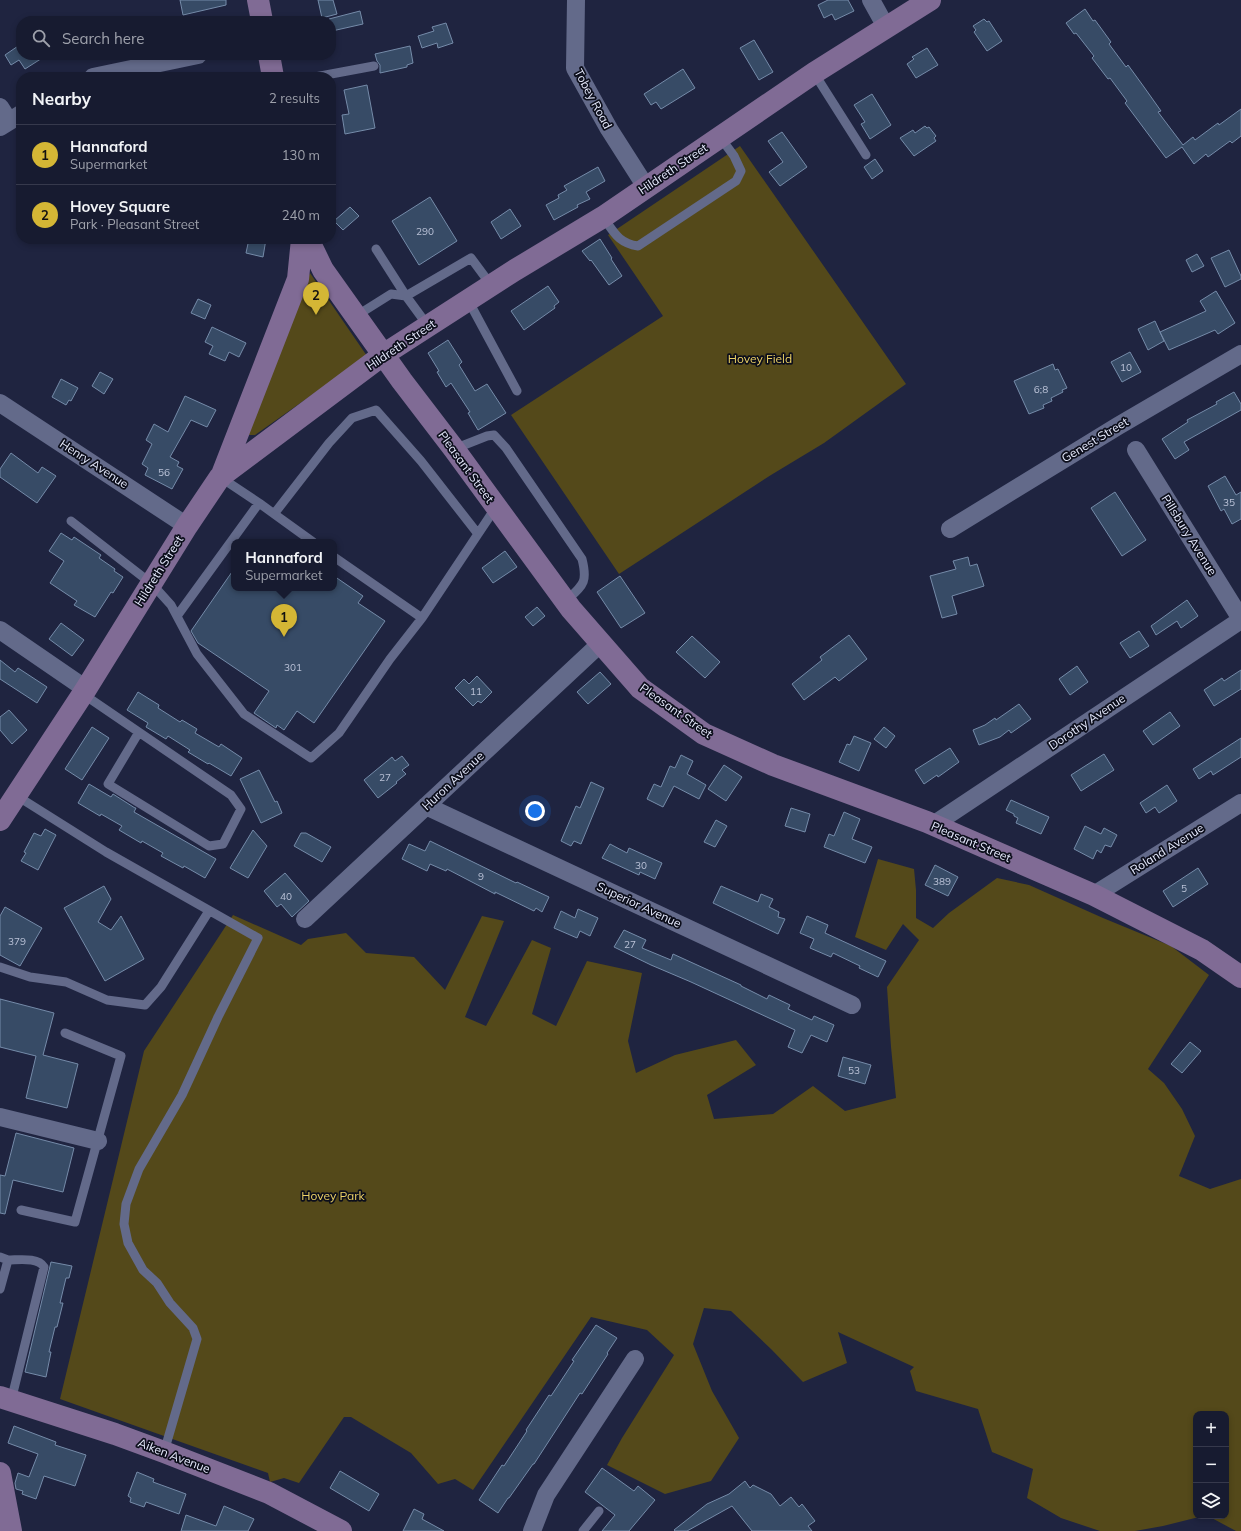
<!DOCTYPE html>
<meta charset="utf-8">
<style>
:root{--surface:#171b30;--page:#202438;--text:#f1f3f6;--muted:#9ea1ab;--line:#36394c;--accent:#d4b635}
body{margin:0;font-family:Mulish,sans-serif;background:var(--page);color:var(--text)}
.controls{position:absolute;right:12px;bottom:12px;display:grid;overflow:hidden;border-radius:8px;box-shadow:0 2px 6px #0003}
.controls button{width:36px;height:36px;display:grid;place-items:center;padding:0;border:0;border-bottom:1px solid var(--line);background:var(--surface);color:var(--text);font:20px sans-serif}
.you{position:absolute;left:535px;top:811px;width:14px;height:14px;margin:-10px;border:3px solid #fff;border-radius:50%;background:#1a73e8;box-shadow:0 0 0 6px #1a73e833}
.badge{display:grid;place-items:center;width:26px;height:26px;border-radius:50%;background:var(--accent);color:#111;font-size:13px;font-weight:700}
.pin{position:absolute;translate:-50% -33px;filter:drop-shadow(0 1px 2px #0008)}
.pin::after{content:'';position:absolute;top:21px;width:14px;height:12px;background:inherit;clip-path:polygon(0 0,100% 0,50% 100%)}
.popup{position:absolute;left:231px;top:539px;width:106px;height:52px;box-sizing:border-box;display:grid;place-content:center;border-radius:8px;background:var(--surface);filter:drop-shadow(0 1px 3px #0005);font-size:13px;white-space:nowrap;color:var(--muted)}
.popup b{font-size:15px;color:var(--text)}
.popup::after{content:'';position:absolute;left:50%;top:100%;margin-left:-8px;border:8px solid transparent;border-top-color:var(--surface)}
.list{margin:0;padding:0;list-style:none}
h2{display:flex;justify-content:space-between;align-items:center;height:52px;margin:0;padding:0 16px;font-size:17px}
h2 small{font-size:13px;font-weight:400;color:var(--muted)}
.list li{display:grid;grid-template-columns:26px 1fr auto;gap:12px;align-items:center;box-sizing:border-box;height:60px;padding:0 16px;border-top:1px solid var(--line)}
.list b{display:block;font-size:15px;white-space:nowrap}
.list p{margin:0;font-size:13px;white-space:nowrap;color:var(--muted)}
.list em{font-size:13px;font-style:normal;color:var(--muted)}
.icon{flex:none;width:22px;height:22px;fill:none;stroke:currentColor;stroke-width:2;stroke-linecap:round;stroke-linejoin:round}
.map{position:relative;flex:none;width:1241px;height:1531px;overflow:hidden}
.search{position:absolute;background:var(--surface);box-shadow:0 2px 6px #0003;left:16px;top:16px;width:320px;height:44px;display:flex;align-items:center;gap:10px;box-sizing:border-box;padding:0 14px;border-radius:16px;color:var(--muted);font-size:15px}
.panel{position:absolute;background:var(--surface);box-shadow:0 2px 6px #0003;left:16px;top:72px;width:320px;height:172px;border-radius:16px}
.map>svg:first-child{display:block}
.green{fill:#54491a}
.building{fill:#374b66;stroke:#758ba9}
.lines{fill:none;stroke-linecap:round;stroke-linejoin:round}
.lane{stroke:#636a8a;stroke-width:9}
.street{stroke:#636a8a;stroke-width:18}
.secondary{stroke:#806b95;stroke-width:22}
.labels{text-anchor:middle;stroke-width:3.5;stroke-linejoin:round;paint-order:stroke}
.number-label{font-size:10px;fill:#bac2d7}
.street-label{font-size:12px;fill:#e6eafd;stroke:#0c0e1b}
.park-label{font-size:12px;fill:#edd266;stroke:#0c0e1b}
</style>
<div class="map">
<svg width="1241" height="1531" viewBox="0 0 1241 1531">
<rect width="100%" height="100%" fill="#1f2440"/>
<path class="green" d="M740,146L906,384L824,443L771,475L619,574L511,415L663,316L608,235Z
M310,273L367,356L255,435H249L247,429Z
M878,859L914,869L916,890V918L933,928L949,913L997,878L1029,885L1103,918L1171,946L1209,975L1148,1069L1164,1083L1182,1109L1195,1136L1179,1176L1210,1189L1241,1179V1531H1236L1208,1516H1226V1414H1196V1516H1203L1163,1526L1135,1531H1100L1061,1518L1027,1498L1033,1469L992,1452L978,1409L916,1391L910,1371L914,1367L838,1332L847,1363L803,1382L771,1349L731,1311L704,1308L693,1344L712,1391L739,1438L711,1481L665,1494L607,1465L622,1438L674,1355L647,1330L591,1317L473,1490L455,1479L438,1484L411,1453L351,1417H344L299,1483L284,1478L270,1482L268,1473L60,1399L144,1051L233,915L301,945L308,939L346,933L366,953L414,957L445,990L482,916L504,921L465,1017L486,1026L532,940L551,948L532,1014L556,1026L587,961L642,973L628,1041L636,1073L675,1055L736,1040L756,1065L707,1095L714,1119L773,1114L813,1086L845,1111L896,1098L891,1047L887,987L919,940L903,924L886,950L855,937Z"/>
<path class="building" d="M180,0H226V5L183,15Z
M318,0H333L337,14L322,18Z
M828,0H848L854,11L835,20L832,14L824,18L818,5Z
M1085,9L1093,21L1095,20L1111,42L1109,44L1126,67L1128,65L1144,87L1161,111L1158,112L1183,145L1193,137L1195,140L1218,123L1219,125L1241,109V136L1232,143L1230,141L1208,157L1206,154L1194,164L1182,147L1166,158L1125,103L1127,101L1110,78L1108,79L1092,58L1094,56L1076,33L1074,34L1066,23Z
M360,11L363,24L332,31L331,21H329V19Z
M984,19L987,22L989,21L1002,41L987,51L974,32L976,30L973,26Z
M446,23L453,43L438,48L437,43L422,48L418,36L434,31L432,27Z
M754,40L773,72L759,80L740,48Z
M21,44V55H47L25,69L19,60L11,65L5,55Z
M410,46L413,63L407,65V67L380,73V65L377,61L375,54Z
M927,48L938,65L916,78L907,64L914,59L912,57Z
M683,69L695,88L661,109L656,102L651,105L644,94Z
M367,85L375,128L345,134L342,115L349,114L344,90Z
M872,94L891,125L870,139L861,124L865,122L854,105Z
M925,126L927,128L929,127L936,136L934,138L936,141L914,156L900,138L913,130L915,133Z
M782,132L807,167L780,186L769,172L783,162L768,141Z
M875,159L883,171L872,179L864,167Z
M598,167L605,181L586,192L590,199L577,205L578,207L554,220L546,205L559,198L558,195L567,190L564,186Z
M430,197L457,241L419,265L392,221Z
M350,207L359,216L343,230L334,221Z
M510,209L521,226L501,239L491,222Z
M249,239H266L263,257L246,253Z
M600,239L612,258L611,259L622,276L609,285L591,260L590,261L582,251Z
M1229,250L1241,276V279L1225,287L1211,258Z
M1197,254L1204,266L1192,272L1186,260Z
M548,286L559,302L554,306L555,308L524,330L511,311Z
M1216,291L1235,323L1218,334L1215,330L1169,350L1160,332L1206,311L1200,301Z
M198,299L211,305L205,319L191,313Z
M1155,321L1164,341L1148,350L1138,329Z
M212,327L246,343L239,357L229,352L225,361L209,354L213,346L205,342Z
M448,340L462,362L459,365L475,391L487,384L506,413L478,430L468,413L470,412L451,383L446,387L437,372L439,371L428,353Z
M1130,352L1141,372L1122,382L1111,362Z
M1053,364L1055,370L1058,369L1067,388L1062,390L1063,392L1051,398L1052,401L1043,405L1044,408L1029,414L1014,381Z
M100,372L113,379L104,394L92,386Z
M61,379L78,388L71,401L69,400L66,405L52,397Z
M1234,392L1241,404V410L1184,442L1189,450L1175,459L1162,439L1188,422L1187,420L1217,404L1216,402Z
M185,396L216,410L207,427L191,420L170,457L179,462L177,466L183,469L172,489L145,475L148,468L142,464L152,444L146,440L154,424L168,432Z
M11,453L38,473L42,467L56,476L37,503L0,477V469Z
M1225,476L1236,495L1241,492V519L1232,524L1224,509L1221,511L1208,486Z
M1115,492L1146,540L1122,556L1091,508Z
M61,533L72,540L74,537L101,555L99,558L115,569L114,571L123,577L113,593L111,592L95,617L74,605L77,601L50,583L64,561L49,551Z
M505,551L517,567L493,583L482,568Z
M968,557L970,566L977,564L984,586L952,596L957,614L942,618L930,576L956,569L953,561Z
M234,569V588H334V576L363,596L358,603L385,621L314,723L297,711L284,730L277,725L276,728L254,713L269,691L198,643L191,631Z
M620,576L645,613L621,628L597,592Z
M1187,600L1198,616L1181,628L1177,621L1156,635L1151,626Z
M537,607L545,616L533,626L525,617Z
M61,623L84,640L72,656L49,639Z
M1139,631L1149,646L1130,658L1120,643Z
M849,635L867,659L839,681L835,677L804,700L792,684L822,660L820,657Z
M692,636L720,662L705,678L676,652Z
M0,660L15,672L18,668L47,687L37,703L0,679Z
M1077,666L1088,682L1070,695L1059,679Z
M1241,670V689L1214,706L1204,690L1222,678L1224,681Z
M600,672L611,684L588,704L577,692Z
M477,676L492,692L481,703L478,701L473,706L455,688L464,679L469,684Z
M138,692L159,705L158,708L180,722L182,720L197,729L195,733L219,747L221,744L242,758L231,776L209,763L208,764L188,752L190,750L168,736L166,739L146,727L148,723L127,710Z
M1019,704L1031,719L1011,733L1009,730L1000,737L979,745L973,730L985,725L995,718L996,720Z
M9,710L27,730L12,744L0,730V717Z
M1170,712L1180,726L1153,745L1143,731Z
M92,727L109,738L82,780L65,769Z
M884,727L895,736L886,748L874,739Z
M854,736L871,743L859,771L839,762L847,744L850,745Z
M1241,738V757L1213,775L1211,771L1199,779L1193,769Z
M950,748L959,762L938,777L937,775L924,784L915,770Z
M1104,754L1114,770L1081,791L1071,775Z
M681,755L693,761L687,774L706,785L699,799L674,786L663,807L647,799L654,784L661,787L670,766L675,768Z
M402,756L409,765L402,770L406,774L396,782L397,783L378,798L364,780L392,757L395,761Z
M724,765L742,777L726,801L708,789Z
M259,770L275,802L277,801L282,813L261,823L240,779Z
M591,782L604,788L581,844L574,841L571,846L561,841L576,806L580,808Z
M89,784L111,797L113,794L135,808H136L134,812L216,859L205,878L184,866L183,868L161,856L163,853L142,841L141,843L119,830L122,826L101,814L100,816L78,803Z
M1167,785L1177,801L1159,813L1155,807L1146,813L1140,803Z
M1011,800L1049,817L1041,834L1016,823L1018,818L1014,816V814L1006,810Z
M791,808L810,814L805,832L785,826Z
M844,812L860,819L852,839L872,847L865,863L824,847L829,834L834,836Z
M716,820L727,826L715,847L704,842Z
M1085,826L1101,834L1104,828L1117,835L1111,847L1105,845L1101,853L1097,850L1093,859L1074,849Z
M45,829L56,835L38,870L21,861L26,853L24,852L34,833L41,836Z
M253,830L267,846L248,878L230,868Z
M301,833H306L331,847L322,862L294,846Z
M430,841L516,883L517,882L549,897L542,912L536,908L534,911L495,892V894L447,869L446,871L430,864L427,871L402,859L409,844L425,851Z
M610,844L627,853L629,848L662,863L655,879L640,872L639,875L602,858Z
M935,865L958,877L948,896L925,885Z
M1198,868L1208,884L1173,907L1163,891Z
M285,873L309,901L292,917L281,904L277,907L264,891Z
M104,886L111,899L98,922L111,930L121,916L144,959L105,981L64,908Z
M721,886L758,902L761,894L773,899L769,907L779,912L778,917L785,919L778,934L713,903Z
M5,907L42,928L20,966L0,955V916Z
M578,909L598,918L590,936L580,931L577,938L554,928L561,911L575,918Z
M807,916L828,925L825,933L886,961L878,977L859,968L860,966L833,953L831,957L810,948L814,939L800,933Z
M624,930L646,940L642,948L671,960L673,954L741,985V986L767,999L769,995L790,1005L788,1009L812,1020L814,1016L834,1025L827,1042L811,1035L802,1053L788,1047L795,1030L691,982L651,965L614,947Z
M0,999L54,1013L43,1055L78,1064L67,1108L26,1098L36,1056L0,1047Z
M1190,1042L1201,1051L1182,1073L1171,1064Z
M843,1057L871,1065L865,1084L838,1076Z
M16,1133L74,1148L63,1192L13,1180L5,1214L0,1213V1175L5,1176Z
M51,1262L72,1266L69,1278H66L60,1303H63L57,1327H55L49,1352H51L46,1377L25,1372Z
M596,1325L617,1338L607,1353L608,1354L582,1394L580,1393L534,1464H533L509,1498H508L498,1513L479,1500L502,1465L504,1466L527,1431L526,1430L549,1395L551,1396L574,1361L572,1360Z
M14,1426L56,1442L55,1445L86,1455L75,1486L44,1476L36,1499L22,1494L23,1491L16,1489L15,1483L18,1473L29,1477L38,1454L8,1443Z
M602,1468L634,1491L638,1486L655,1500L629,1531H602L615,1515L585,1492Z
M340,1471L379,1494L369,1511L330,1488Z
M137,1472L154,1479L153,1482L186,1494L179,1514L146,1502L144,1507L130,1502L131,1498L128,1496Z
M745,1481L750,1488L753,1485L771,1494L780,1506L791,1497L799,1507L802,1504L815,1521L808,1526L812,1531H752L732,1506L687,1531H675L674,1530L707,1504L729,1494Z
M224,1506L254,1519L248,1531H181L186,1515L216,1526Z
M414,1509L424,1514L422,1519L444,1531H403Z"/>
<g class="lines">
<path class="lane" d="M814,73L866,155
M315,77L374,66
M603,217C614,232 618,243 638,246L736,181L741,171L734,156L720,137
M376,249L406,296L471,258L491,285
M468,300L517,391
M356,316L391,294L406,296L428,326
M454,449L487,436L494,435L506,448L582,559C588,583 583,585 566,601
M220,477L259,503L313,542
M274,514L329,443L352,418L376,410L421,461L478,534
M71,521L152,584L171,605L197,654L244,714L311,758L339,733L390,659L422,618
M334,557L422,618L496,507
M177,616L259,503
M83,694L231,795L241,809L223,844L209,846L108,784L139,732
M17,796L106,852L258,938L218,1017L182,1095L139,1169L126,1204L124,1224L128,1243L143,1270L157,1283L170,1303L193,1328L197,1339L164,1452
M0,967L30,977L66,982L107,1000L145,1005L161,987L209,911
M21,1210L75,1222L121,1056L65,1033
M0,1257L8,1260L0,1289
M8,1260C19,1260 38,1257 44,1267L11,1401
M583,1531L599,1511"/>
<path class="street" d="M576,0L575,68L609,129L646,187
M871,0L886,27
M93,77L198,55
M0,107L9,121
M0,127L21,114
M0,403L187,526
M1136,450L1241,619
M950,529L1118,426L1241,354
M0,630L86,689
M426,806L852,1005
M933,825L1241,620
M1094,895L1241,803
M305,919L601,643
M0,1117L98,1141
M532,1531L546,1495L635,1359"/>
<path class="secondary" d="M258,0L262,21
M269,55L273,77
M308,239L323,270L402,381L454,449L571,609L640,688L704,734L773,765L927,822L1094,895L1202,950L1241,977
M221,477L298,279L302,239
M0,820L86,689L187,526L220,477L383,355L515,270L603,217L814,73L930,0
M0,1397L115,1434L164,1452L269,1493L341,1531
M0,1473L11,1531"/>
</g>
<g class="labels">
<g class="number-label">
<text x="425" y="235">290</text>
<text x="1126" y="371">10</text>
<text x="1041" y="393">6;8</text>
<text x="164" y="476">56</text>
<text x="1229" y="506">35</text>
<text x="293" y="671">301</text>
<text x="476" y="695">11</text>
<text x="385" y="781">27</text>
<text x="641" y="869">30</text>
<text x="481" y="880">9</text>
<text x="942" y="885">389</text>
<text x="1184" y="892">5</text>
<text x="286" y="900">40</text>
<text x="17" y="945">379</text>
<text x="630" y="948">27</text>
<text x="854" y="1074">53</text>
</g>
<g class="street-label">
<text transform="translate(593 99) rotate(62)" y="4">Tobey Road</text>
<text transform="translate(673 169) rotate(-34)" y="4">Hildreth Street</text>
<text transform="translate(401 345) rotate(-34)" y="4">Hildreth Street</text>
<text transform="translate(1095 440) rotate(-31)" y="4">Genest Street</text>
<text transform="translate(94 464) rotate(33)" y="4">Henry Avenue</text>
<text transform="translate(466 467) rotate(54)" y="4">Pleasant Street</text>
<text transform="translate(1189 535) rotate(58)" y="4">Pillsbury Avenue</text>
<text transform="translate(159 571) rotate(-58)" y="4">Hildreth Street</text>
<text transform="translate(676 711) rotate(35)" y="4">Pleasant Street</text>
<text transform="translate(1087 722) rotate(-34)" y="4">Dorothy Avenue</text>
<text transform="translate(453 781) rotate(-43)" y="4">Huron Avenue</text>
<text transform="translate(971 842) rotate(23)" y="4">Pleasant Street</text>
<text transform="translate(1167 849) rotate(-32)" y="4">Roland Avenue</text>
<text transform="translate(639 905) rotate(25)" y="4">Superior Avenue</text>
<text transform="translate(174 1456) rotate(21)" y="4">Aiken Avenue</text>
</g>
<g class="park-label">
<text x="760" y="363">Hovey Field</text>
<text x="333" y="1200">Hovey Park</text>
</g>
</g>
</svg>
<div class="controls">
<button>+</button>
<button>−</button>
<button><svg class="icon" aria-label="layers" viewBox="0 0 24 24"><path d="M12 4l9 5-9 5-9-5zM3 14l9 5 9-5"/></svg></button>
</div>
<div class="you"></div>
<div class="pin badge" style="left:284px;top:637px">1</div>
<div class="popup"><b>Hannaford</b>Supermarket</div>
<div class="pin badge" style="left:316px;top:315px">2</div>
<div class="search"><svg class="icon" aria-label="search" viewBox="0 0 24 24"><circle cx="10" cy="10" r="6"/><path d="M15 15l6 6"/></svg>Search here</div>
<section class="panel">
<h2>Nearby<small>2 results</small></h2>
<ul class="list">
<li><span class="badge">1</span><div><b>Hannaford</b><p>Supermarket</p></div><em>130 m</em></li>
<li><span class="badge">2</span><div><b>Hovey Square</b><p>Park · Pleasant Street</p></div><em>240 m</em></li>
</ul>
</section>
</div>
